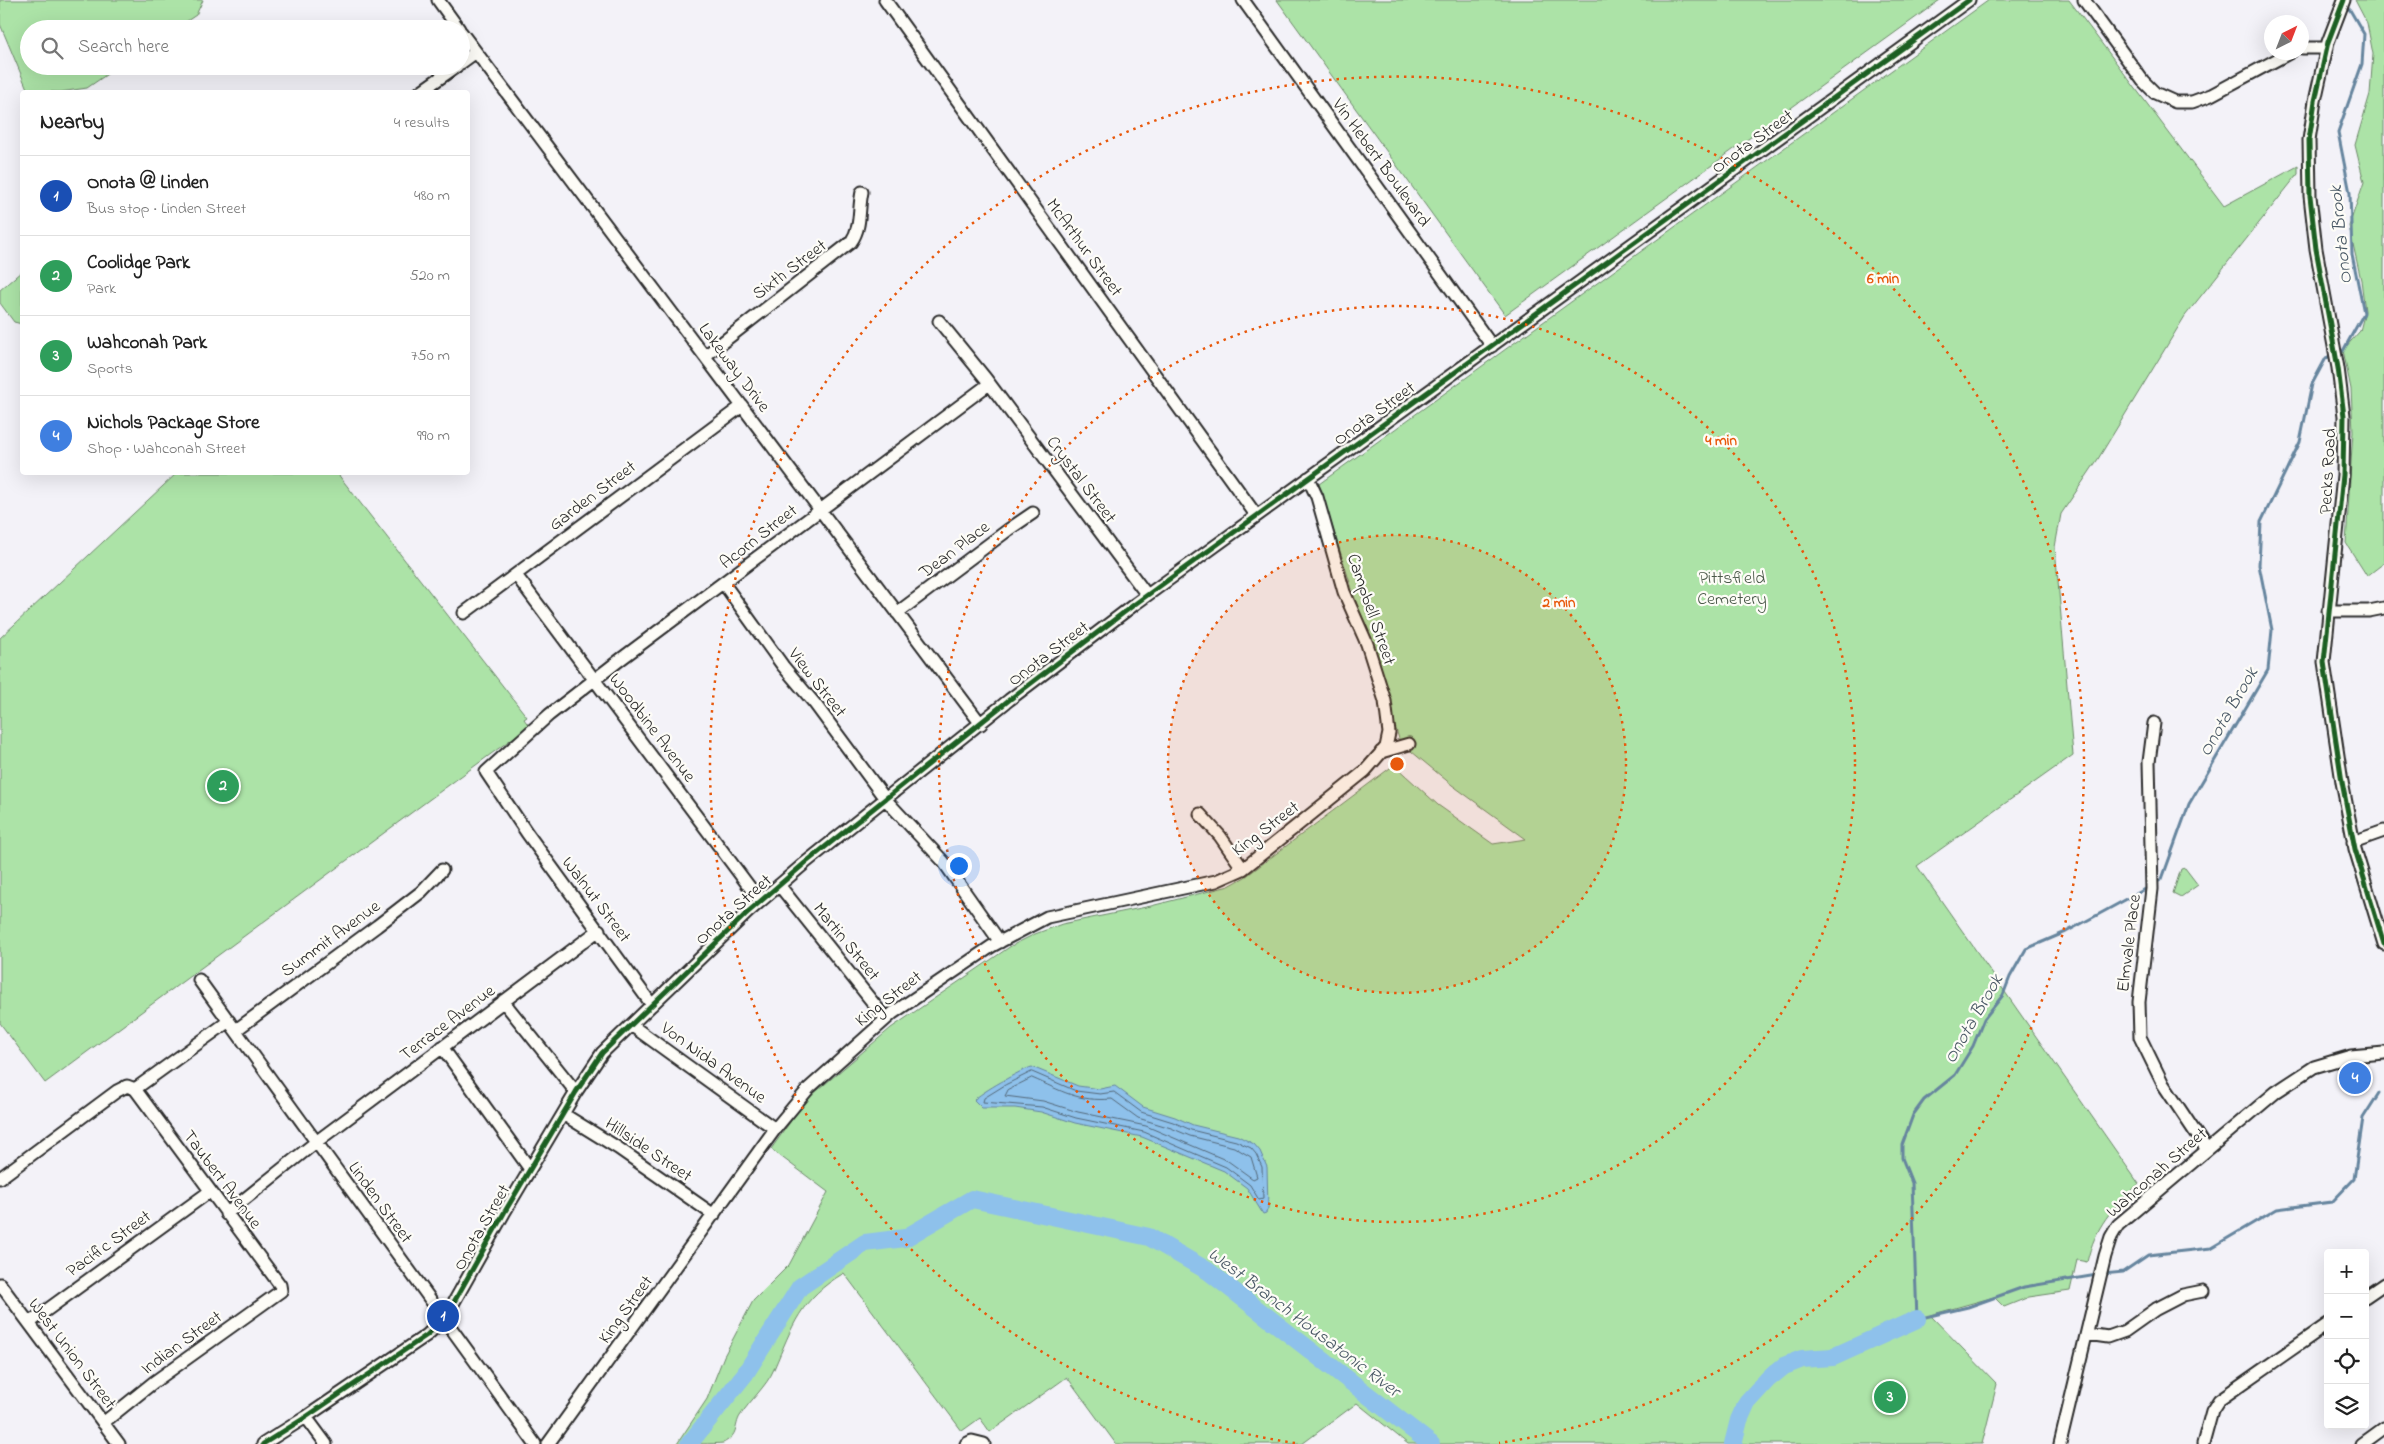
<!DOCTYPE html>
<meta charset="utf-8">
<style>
:root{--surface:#fff;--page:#f2f2f2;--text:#222;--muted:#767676;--line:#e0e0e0;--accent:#0f766e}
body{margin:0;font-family:"Indie Flower",sans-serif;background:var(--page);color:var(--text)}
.controls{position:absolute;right:15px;bottom:15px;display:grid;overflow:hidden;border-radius:5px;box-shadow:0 5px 20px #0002}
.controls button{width:45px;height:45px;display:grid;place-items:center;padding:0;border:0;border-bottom:1px solid var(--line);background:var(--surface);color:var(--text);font:25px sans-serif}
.compass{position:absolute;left:2264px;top:15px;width:45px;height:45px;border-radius:50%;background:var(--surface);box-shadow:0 5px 20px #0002;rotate:42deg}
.you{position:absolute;left:958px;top:865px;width:18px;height:18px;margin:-12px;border:4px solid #fff;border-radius:50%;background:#1a73e8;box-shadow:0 0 0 8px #1a73e833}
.badge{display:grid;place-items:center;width:32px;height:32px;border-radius:50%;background:var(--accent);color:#fff;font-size:16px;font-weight:700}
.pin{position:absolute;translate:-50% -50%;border:2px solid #fff;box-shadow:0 1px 5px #0006}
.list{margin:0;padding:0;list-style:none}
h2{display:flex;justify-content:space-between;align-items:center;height:65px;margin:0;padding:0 20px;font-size:21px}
h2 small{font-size:16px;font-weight:400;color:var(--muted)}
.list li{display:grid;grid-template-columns:32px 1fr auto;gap:15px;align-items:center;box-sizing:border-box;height:80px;padding:0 20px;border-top:1px solid var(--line)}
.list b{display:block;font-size:19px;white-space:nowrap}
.list p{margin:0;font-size:16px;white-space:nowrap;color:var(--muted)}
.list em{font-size:16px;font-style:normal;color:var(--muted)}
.icon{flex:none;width:28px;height:28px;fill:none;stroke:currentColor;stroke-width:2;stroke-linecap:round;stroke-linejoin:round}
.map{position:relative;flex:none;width:2384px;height:1444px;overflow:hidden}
.search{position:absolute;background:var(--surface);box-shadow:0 5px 20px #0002;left:20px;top:20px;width:450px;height:55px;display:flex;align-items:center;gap:12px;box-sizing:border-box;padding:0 18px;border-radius:28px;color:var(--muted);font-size:19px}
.panel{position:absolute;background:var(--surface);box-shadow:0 5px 20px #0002;left:20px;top:90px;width:450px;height:385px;border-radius:5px}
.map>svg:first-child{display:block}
.green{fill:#ace3a7;stroke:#6c8769}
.water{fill:#8ec1eb;stroke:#66859e}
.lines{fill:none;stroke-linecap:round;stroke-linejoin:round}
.shore{stroke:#536778;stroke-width:1}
.stream{stroke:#66859e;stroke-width:3}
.river{stroke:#8ec1eb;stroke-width:18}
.minor-casing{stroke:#2b2b2b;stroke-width:15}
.minor{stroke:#fdfcf7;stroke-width:11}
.cycleway-casing{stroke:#fdfcf7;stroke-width:8}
.cycleway{stroke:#1b5e20;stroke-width:5}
.ring{fill:none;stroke:#e8590c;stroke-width:2.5;stroke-dasharray:2.5 5}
.labels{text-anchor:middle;stroke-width:4.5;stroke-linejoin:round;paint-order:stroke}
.street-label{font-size:18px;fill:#2b2b2b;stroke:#fdfcf7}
.park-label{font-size:18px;fill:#4b594a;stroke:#fdfcf7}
.water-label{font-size:19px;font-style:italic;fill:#495865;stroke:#fdfcf7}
.centre{fill:#e8590c;stroke:#fdfcf7;stroke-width:2.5}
.ring-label{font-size:15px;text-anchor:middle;font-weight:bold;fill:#e8590c;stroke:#fdfcf7;stroke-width:4.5;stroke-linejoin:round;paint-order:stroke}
</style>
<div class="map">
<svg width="2384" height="1444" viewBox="0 0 2384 1444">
<rect width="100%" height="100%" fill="#f3f2f8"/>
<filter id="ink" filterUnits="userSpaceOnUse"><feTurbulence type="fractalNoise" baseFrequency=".02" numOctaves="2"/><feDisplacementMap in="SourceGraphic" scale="10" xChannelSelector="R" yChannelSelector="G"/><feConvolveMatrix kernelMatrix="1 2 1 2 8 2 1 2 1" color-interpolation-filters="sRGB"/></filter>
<g filter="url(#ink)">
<path class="green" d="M0,0H203L196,15L175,29H29V66H119L87,88L60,92L28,91L0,24Z
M1277,0H1940L1505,315Z
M1989,0H2069L2224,206L2298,166V174L2185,316L2098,459L2061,514L2055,547L2073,755L1917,866L2139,1184C2112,1207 2095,1227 2087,1262L2077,1260L2070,1291L2029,1297L2004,1307L1994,1297L1930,1315L1997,1384L1982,1444H1408L1357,1403L1302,1444H1116L1067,1377L990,1432L980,1418L962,1431L844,1273C800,1299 793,1325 774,1369C767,1386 750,1400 740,1416C734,1426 739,1435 723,1443C715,1444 687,1444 677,1444L707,1399L724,1356L753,1301L789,1265L828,1192L771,1149L805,1101L891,1028L1011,946L1035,934L1062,924L1151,906L1229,886L1245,877L1394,765L1438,805L1493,844L1526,839L1452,785L1400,742L1319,484Z
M2355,0H2384V563L2367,576L2346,543L2353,431L2351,389L2343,350L2360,331L2365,311L2361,280L2349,226L2364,182L2355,145L2370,94L2373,54L2367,23Z
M22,271V324L14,322L0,303V290Z
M177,473H337L527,717L524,719L529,726L45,1083L0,1023V638Z
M2185,868L2198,885L2181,897L2173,893L2181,869Z"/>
<path class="water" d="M1032,1067L1078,1086L1100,1089L1115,1086L1143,1107L1175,1117L1193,1125L1238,1136L1254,1144L1260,1151L1267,1167L1268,1208L1266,1213L1263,1214L1247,1188L1224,1171L1142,1137L1075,1123L1041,1112L1015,1108H982L974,1100C980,1093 1022,1069 1032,1067Z"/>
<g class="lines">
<path class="shore" d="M1032,1072L1076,1091L1100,1094L1114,1092L1141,1112L1173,1122L1191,1130L1236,1141L1251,1148L1256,1154L1262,1167L1263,1199L1259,1200L1250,1185L1226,1167L1144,1132L1076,1118L1042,1107L983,1102L984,1098L1005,1085Z
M1032,1078C1062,1091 1078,1102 1112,1099L1138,1118L1171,1128L1190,1136L1234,1147L1251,1157L1257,1177L1253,1179L1228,1161L1146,1126L1078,1112L1043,1101L1005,1096L1008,1090Z"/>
<path class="stream" d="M2338,0L2350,10L2364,34L2362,64L2338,132L2350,193L2352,254L2364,313L2343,351L2339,353
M2154,884L2162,879L2189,804L2268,670L2272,630L2259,565L2261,522L2300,442L2312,384L2326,358L2333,355
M2103,1274L2123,1272L2148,1255L2211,1248L2277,1209L2332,1202L2354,1179L2363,1118L2379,1093
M2097,1275L2024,1287L1968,1307L1917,1319L1912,1183L1902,1158V1145L1913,1115L1924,1100L1955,1075L1973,1046L1984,1019L2003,995L2010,977L2026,949L2066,932L2149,887"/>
<path class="river" d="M689,1444L745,1374L800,1287L865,1243L905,1238L972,1199L1149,1237L1208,1271L1431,1444
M1733,1444L1739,1420L1747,1402L1768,1379L1784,1366L1802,1359L1833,1357L1917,1319"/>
<g class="minor-casing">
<path id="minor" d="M438,0L459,29
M885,0L1256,515
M1243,0L1492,346
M2084,0L2143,81L2155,93L2175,102H2192L2211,95L2291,52
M2344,0L2328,42L2315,101L2309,140L2310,196L2316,249L2338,368L2344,416L2343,475L2324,662L2342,782L2355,849L2384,944
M461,32L981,724
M2302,48H2327
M461,63L476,52
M420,92L457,66
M939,321L986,379L1147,595
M705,356L851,242C862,226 858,210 862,192
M516,575L760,901
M724,584L783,666L815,704L886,800L943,861L1000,942
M2328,611H2369L2384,608
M464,613L742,406
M897,613L1008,530L1033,513
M2154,723L2149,762L2152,889L2139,1002L2140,1037L2163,1084L2207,1150
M1381,752L1409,744
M1200,814L1220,836L1243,869
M2353,842L2384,831
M779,885L886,1019
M199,980L535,1444
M503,1001L576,1092
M652,1005L527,833L486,772L549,715L621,659L989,384
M631,1025L775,1129
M236,1030L377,926L421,892L442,870
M442,1047L530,1169
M135,1089L229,1021
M563,1114L618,1148L714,1215
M0,1178L117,1091L127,1086L135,1089
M226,1214L316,1142L599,930
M0,1284L119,1444
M2365,1297L2384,1284
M29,1323L209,1192
M2087,1334L2108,1337L2125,1331L2156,1309L2183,1295L2203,1291
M306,1417L326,1444
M103,1423L154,1382L281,1291L280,1285L135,1089
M263,1444L306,1417L427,1335L445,1318L504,1213L576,1092L602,1053L748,912L805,863L1009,700L1135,604L1969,0
M548,1444L775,1129L809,1088L893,1013L992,946L1047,917L1216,881L1243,869L1365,771L1386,747L1389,733L1385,701L1367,644L1344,592L1317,497L1308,478
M966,1444L972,1441L984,1444
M2060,1444L2105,1256L2111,1237L2118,1225L2276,1092L2314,1067L2351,1056L2384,1053
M2203,1444L2212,1411L2219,1400L2328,1324
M2362,1444L2384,1428"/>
</g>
<use href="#minor" class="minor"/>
<g class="cycleway-casing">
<path id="cycleway" d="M2344,0L2328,42L2315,101L2309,140L2310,196L2316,249L2338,368L2344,416L2343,475L2324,662L2342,782L2355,849L2384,944
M263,1444L306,1417L427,1335L445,1318L504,1213L576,1092L602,1053L748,912L805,863L1009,700L1135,604L1969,0"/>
</g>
<use href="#cycleway" class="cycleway"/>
</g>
</g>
<circle cx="1397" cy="764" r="229" fill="#e8590c" fill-opacity=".12"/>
<g class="ring">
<circle cx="1397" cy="764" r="229"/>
<circle cx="1397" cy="764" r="458"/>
<path d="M1295 1443A687 687 0 1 1 1499 1443"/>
</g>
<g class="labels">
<g class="street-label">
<text transform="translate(1752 141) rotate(-36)" y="6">Onota Street</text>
<text transform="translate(1382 162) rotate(54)" y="6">Vin Hebert Boulevard</text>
<text transform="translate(1085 247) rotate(54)" y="6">McArthur Street</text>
<text transform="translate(789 269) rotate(-37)" y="6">Sixth Street</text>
<text transform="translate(735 367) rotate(53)" y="6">Lakeway Drive</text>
<text transform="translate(1374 413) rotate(-36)" y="6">Onota Street</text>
<text transform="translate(2327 471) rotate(-87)" y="6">Pecks Road</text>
<text transform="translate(1082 479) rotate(53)" y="6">Crystal Street</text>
<text transform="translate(592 495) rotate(-37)" y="6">Garden Street</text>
<text transform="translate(758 536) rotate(-38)" y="6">Acorn Street</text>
<text transform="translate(954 549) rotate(-37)" y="6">Dean Place</text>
<text transform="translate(1372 609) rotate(71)" y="6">Campbell Street</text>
<text transform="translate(1048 653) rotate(-37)" y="6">Onota Street</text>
<text transform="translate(818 682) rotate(52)" y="6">View Street</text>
<text transform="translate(653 727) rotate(53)" y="6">Woodbine Avenue</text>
<text transform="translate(1265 828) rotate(-37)" y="6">King Street</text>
<text transform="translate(597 899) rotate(53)" y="6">Walnut Street</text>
<text transform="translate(733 909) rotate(-42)" y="6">Onota Street</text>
<text transform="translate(330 938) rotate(-36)" y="6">Summit Avenue</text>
<text transform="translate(847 941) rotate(51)" y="6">Martin Street</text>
<text transform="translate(2128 943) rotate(-83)" y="6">Elmvale Place</text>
<text transform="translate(888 998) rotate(-38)" y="6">King Street</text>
<text transform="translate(447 1022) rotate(-37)" y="6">Terrace Avenue</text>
<text transform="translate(714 1062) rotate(36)" y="6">Von Nida Avenue</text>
<text transform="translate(649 1149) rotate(34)" y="6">Hillside Street</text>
<text transform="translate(2156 1172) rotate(-41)" y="6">Wahconah Street</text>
<text transform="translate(223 1179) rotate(53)" y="6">Taubert Avenue</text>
<text transform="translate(381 1202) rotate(54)" y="6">Linden Street</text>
<text transform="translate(481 1227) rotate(-60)" y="6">Onota Street</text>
<text transform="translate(108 1243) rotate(-36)" y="6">Pacific Street</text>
<text transform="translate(625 1309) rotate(-54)" y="6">King Street</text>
<text transform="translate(181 1342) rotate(-36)" y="6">Indian Street</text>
<text transform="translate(73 1353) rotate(53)" y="6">West Union Street</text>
</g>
<g class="park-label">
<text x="1732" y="583">Pittsfield<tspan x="1732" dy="21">Cemetery</tspan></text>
</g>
<g class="water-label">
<text transform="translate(2339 235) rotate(-96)" y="7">Onota Brook</text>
<text transform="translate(2227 711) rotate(-60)" y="7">Onota Brook</text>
<text transform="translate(1972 1018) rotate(-60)" y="7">Onota Brook</text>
<text transform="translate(1305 1321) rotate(37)" y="7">West Branch Housatonic River</text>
</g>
</g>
<circle cx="1397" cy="764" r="8" class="centre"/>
<g class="ring-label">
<text x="1883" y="283">6 min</text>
<text x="1721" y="445">4 min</text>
<text x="1559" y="607">2 min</text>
</g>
</svg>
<div class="controls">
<button>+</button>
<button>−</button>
<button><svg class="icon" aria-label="locate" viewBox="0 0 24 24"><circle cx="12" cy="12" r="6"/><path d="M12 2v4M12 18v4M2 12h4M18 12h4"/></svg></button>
<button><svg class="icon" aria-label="layers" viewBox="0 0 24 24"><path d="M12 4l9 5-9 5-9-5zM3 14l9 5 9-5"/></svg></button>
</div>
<svg class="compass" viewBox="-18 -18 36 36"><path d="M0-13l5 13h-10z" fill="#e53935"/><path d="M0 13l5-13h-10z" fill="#767676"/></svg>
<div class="you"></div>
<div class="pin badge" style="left:443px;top:1316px;background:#1a4fb4">1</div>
<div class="pin badge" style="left:223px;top:786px;background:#2e9e5b">2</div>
<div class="pin badge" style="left:1890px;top:1397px;background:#2e9e5b">3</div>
<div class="pin badge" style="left:2355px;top:1078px;background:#3f7fe0">4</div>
<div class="search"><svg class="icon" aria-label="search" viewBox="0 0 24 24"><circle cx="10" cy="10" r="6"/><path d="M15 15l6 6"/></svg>Search here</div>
<section class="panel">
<h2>Nearby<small>4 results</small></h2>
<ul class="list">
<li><span class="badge" style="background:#1a4fb4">1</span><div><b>Onota @ Linden</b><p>Bus stop · Linden Street</p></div><em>480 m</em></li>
<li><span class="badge" style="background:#2e9e5b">2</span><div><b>Coolidge Park</b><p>Park</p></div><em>520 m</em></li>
<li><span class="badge" style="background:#2e9e5b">3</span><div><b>Wahconah Park</b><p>Sports</p></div><em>750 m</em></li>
<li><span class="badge" style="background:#3f7fe0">4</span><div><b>Nichols Package Store</b><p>Shop · Wahconah Street</p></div><em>990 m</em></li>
</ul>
</section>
</div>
